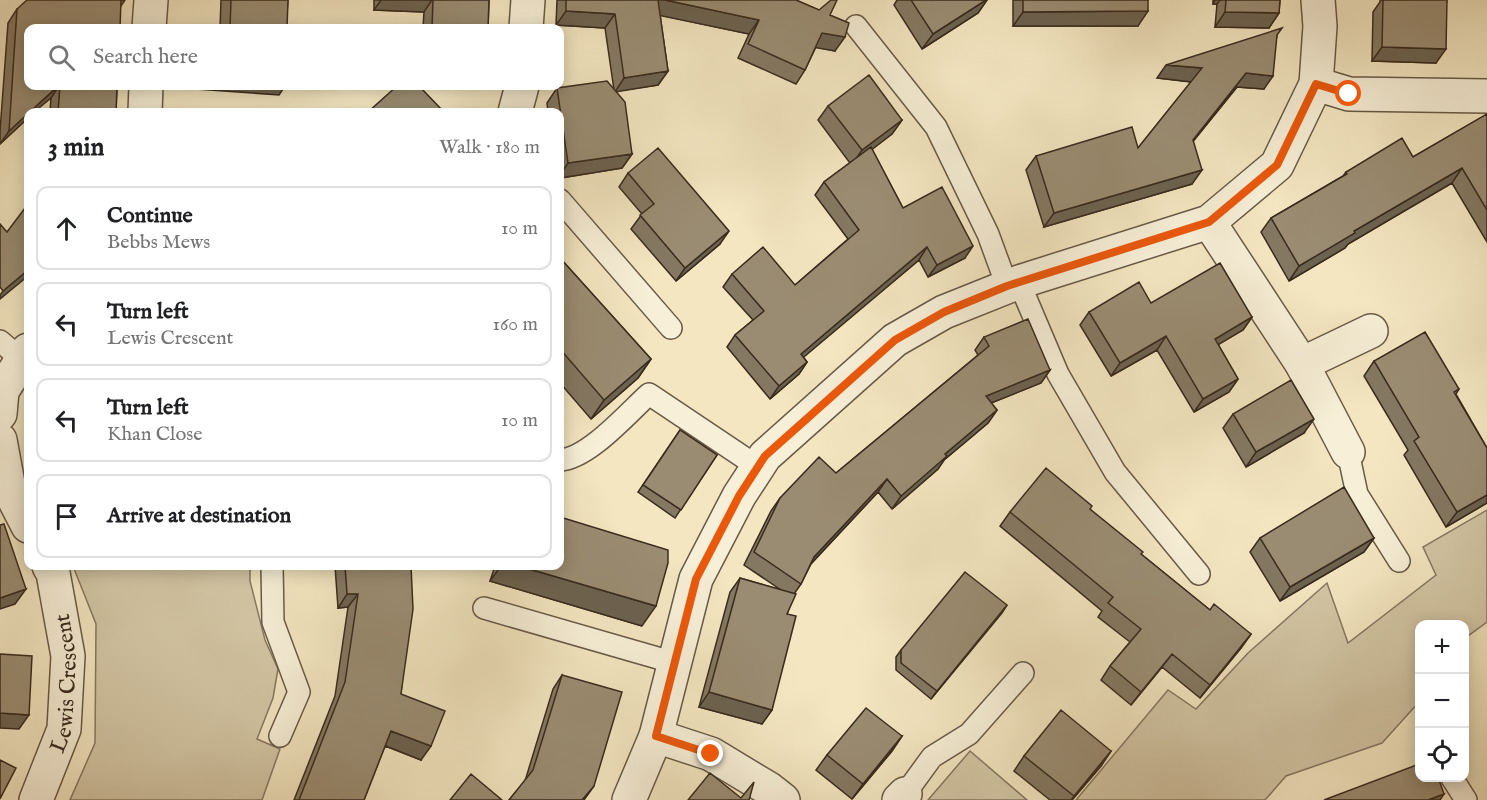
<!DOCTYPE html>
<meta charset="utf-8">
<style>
:root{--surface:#fff;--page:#f6f6f6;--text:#202124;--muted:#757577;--line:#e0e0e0}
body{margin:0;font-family:"IM FELL English",serif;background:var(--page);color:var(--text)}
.controls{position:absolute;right:18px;bottom:18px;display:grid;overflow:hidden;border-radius:12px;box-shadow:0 3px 15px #0003}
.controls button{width:54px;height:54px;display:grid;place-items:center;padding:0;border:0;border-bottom:2px solid var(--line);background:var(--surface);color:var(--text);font:30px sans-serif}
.stop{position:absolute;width:18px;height:18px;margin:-14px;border:4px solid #ea580c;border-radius:50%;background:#fff}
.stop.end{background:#ea580c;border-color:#fff;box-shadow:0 2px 6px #0008}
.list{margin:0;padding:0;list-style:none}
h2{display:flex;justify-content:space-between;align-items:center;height:78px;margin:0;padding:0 24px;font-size:26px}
h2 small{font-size:20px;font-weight:400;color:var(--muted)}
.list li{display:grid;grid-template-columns:39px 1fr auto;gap:18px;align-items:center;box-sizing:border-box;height:84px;margin:0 12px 12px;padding:0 12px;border:2px solid var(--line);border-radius:12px}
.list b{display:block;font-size:22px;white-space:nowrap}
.list p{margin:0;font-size:20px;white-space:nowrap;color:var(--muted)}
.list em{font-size:20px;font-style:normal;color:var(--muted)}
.icon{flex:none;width:33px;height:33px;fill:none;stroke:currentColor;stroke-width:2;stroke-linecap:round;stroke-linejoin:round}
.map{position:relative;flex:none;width:1487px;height:800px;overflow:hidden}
.search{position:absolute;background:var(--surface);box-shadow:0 3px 15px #0003;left:24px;top:24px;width:540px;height:66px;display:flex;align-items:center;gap:15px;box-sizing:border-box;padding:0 21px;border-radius:12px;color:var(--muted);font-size:22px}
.panel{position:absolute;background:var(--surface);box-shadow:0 3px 15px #0003;left:24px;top:108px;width:540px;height:462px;border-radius:12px}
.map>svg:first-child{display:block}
.green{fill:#d3c6a5;stroke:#867861;stroke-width:1.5}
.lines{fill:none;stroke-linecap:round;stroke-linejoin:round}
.lane-casing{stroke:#685a46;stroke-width:24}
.street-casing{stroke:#685a46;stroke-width:36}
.lane{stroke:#f7efd7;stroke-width:21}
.street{stroke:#f7efd7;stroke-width:33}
.wall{fill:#847862;stroke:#392b1d;stroke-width:1.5}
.shaded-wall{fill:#6c6250;stroke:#392b1d;stroke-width:1.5}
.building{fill:#9a8c72;stroke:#392b1d;stroke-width:1.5}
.route{stroke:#ea580c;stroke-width:8}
.labels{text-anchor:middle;stroke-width:4.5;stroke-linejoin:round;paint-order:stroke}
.street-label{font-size:22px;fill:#392b1d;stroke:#f7efd7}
</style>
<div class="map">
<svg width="1487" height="800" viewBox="0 0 1487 800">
<rect width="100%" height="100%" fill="#f3e6c1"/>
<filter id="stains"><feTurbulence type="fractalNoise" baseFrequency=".00333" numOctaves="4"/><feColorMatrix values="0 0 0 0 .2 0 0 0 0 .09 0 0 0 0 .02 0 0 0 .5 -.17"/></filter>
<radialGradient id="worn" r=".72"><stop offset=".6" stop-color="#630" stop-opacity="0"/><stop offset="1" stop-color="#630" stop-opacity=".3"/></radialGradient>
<path class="green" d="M1487,510V622L1465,638L1464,624H1420L1419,702L1382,743L1286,776L1265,800H1076L1168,690L1196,709L1248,653L1327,583L1348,643L1436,575L1423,547Z
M73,566H250V581L265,640L278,669L273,698L257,739L280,749L262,800H70L95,743L96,624Z
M970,751L1027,800H928Z"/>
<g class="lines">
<g class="lane-casing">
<path id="lane" d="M856,26L936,127L988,234L1007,286
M560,200L671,328
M1019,282L1058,374L1115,472L1199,574
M0,341L21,359
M1348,452L1357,494L1399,561
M560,460C588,459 628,413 649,394L758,467
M272,566L273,622L299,692L280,736
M484,608L675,663
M1452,778L1466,800
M905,794L932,757L969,734L1023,673"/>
</g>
<g class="street-casing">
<g id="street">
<path d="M149,28L151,0"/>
<path d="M526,28L528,0"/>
<path d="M1316,84L1349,94L1487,96"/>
<path d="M145,112L146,86"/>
<path d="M515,112L522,86"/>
<path d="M1209,222L1302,364L1348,452"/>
<path d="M1302,364L1371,331"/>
<path d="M0,414L2,391L28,350"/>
<path d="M0,440L9,489L28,526"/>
<path d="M656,736L711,754L769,789L783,800"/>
<path id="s1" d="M36,800L64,729L68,656L53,573L49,566"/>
<path d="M629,800L656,736L696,579L739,496L765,456L895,340L944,312L1019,282L1209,222L1277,165L1316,84L1320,26L1318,0"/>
<path d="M899,800L905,794"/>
</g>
</g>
<use href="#lane" class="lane"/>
<use href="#street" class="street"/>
</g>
<path class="wall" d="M125,0L121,6L28,86H117L116,112H50L51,98L28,112V118L0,144V131L8,23L17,9Z
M221,0H288L286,28H220Z
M374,0H489L488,28H423L424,12L374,10Z
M557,0H796L830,15L835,51L816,47L805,70L796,84L738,58L749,34L660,15L668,71L658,85L616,91L632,154L622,168L560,178V112H548L547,103L557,88L614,90L605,28L556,25Z
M897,0H987L978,13L922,49L894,5Z
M1013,0H1148L1138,26H1013Z
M1213,0H1280L1279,13L1269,28L1215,27L1217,4H1213Z
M1380,0H1447L1436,63L1372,61L1373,12L1380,2Z
M1277,36L1264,89L1237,87L1193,141L1192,184L1044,227L1026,170L1036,156L1138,148L1191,82L1157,78Z
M828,106L902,120L892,134L872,149L903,208L965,258L928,277L919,260L803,357L807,362L799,374L770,399L727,347L735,335L753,320L723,287L732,274L795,285L848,239L815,195L824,182L850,163L818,120Z
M1487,114V242L1452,183L1348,244L1345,248L1289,281L1261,232L1271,218L1343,176L1346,172L1413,157Z
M628,173L720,244L676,281L631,229L642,214L619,187Z
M560,258L651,359L638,378L591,419L560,383Z
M1151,303L1252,317L1243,330L1218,344L1238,379L1229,392L1194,412L1157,350L1111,376L1080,325L1089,312Z
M984,337L1050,370L1041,383L991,403L997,410L988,423L944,460L938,469L892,509L878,492L811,564L801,584L794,594L787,614L772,710L762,724L699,707L730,592L740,578L781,590L744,565L771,511L780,498L836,473L978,355L975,350Z
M1374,361L1459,389L1456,394L1487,448V503L1446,527L1404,455L1408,450L1364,376Z
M1233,414L1304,433L1246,467L1223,428Z
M680,430L717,455L675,518L638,492Z
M1090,510L1141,554L1210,610L1251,634L1241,648L1200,698L1162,667L1131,705L1101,680L1110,666L1130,642L1098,617L1102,611L1000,526L1010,512Z
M1260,538H1374L1364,552L1280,601L1250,552Z
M335,566H411L401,694L421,760L385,746L364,800H294L335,696L348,607L338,608Z
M495,566H560L642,626L490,581Z
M1007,605L931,699L896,670V657L901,650Z
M562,675L594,786L584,800H509L525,781L553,689Z
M902,736L892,751L852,799L816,770L827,755Z
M1111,751L1101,766L1072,800H1050L1014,771L1024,756Z"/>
<path class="shaded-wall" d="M381,0H432L424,12L374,10Z
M657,0H665L759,20L749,34L648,13Z
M986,0H987L978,13L922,49L933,34Z
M1215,0H1220L1217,4H1213Z
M566,11L615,14L605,28L556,25Z
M1148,11L1138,26H1013L1023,12Z
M1225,12L1279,13L1269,28L1215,27Z
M267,26L287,27L286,28H265Z
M822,33L845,37L835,51L812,47Z
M1382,47L1446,49L1436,63L1372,61Z
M1166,65L1202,68L1192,82L1157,78Z
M668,71L658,85L615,92L624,78Z
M1246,73L1273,76L1264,89L1237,87L1183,154L1193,140Z
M59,86L51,98L34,112H29Z
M200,86H285L279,95L197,89Z
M28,113V118L0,144L9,131Z
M902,120L892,134L852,165L862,150Z
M632,154L622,168L560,178V175L568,163Z
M1462,168L1452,183L1348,244L1345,248L1289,281L1299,266L1354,231Z
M1202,170L1192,184L1044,227L1054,213Z
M729,231L720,244L676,281L685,268Z
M973,246L965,258L928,277L937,265Z
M927,247L919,260L792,367L801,354Z
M28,270V276L0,299V295L3,291Z
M1252,317L1243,330L1206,352L1215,339Z
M1166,336L1157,350L1111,376L1120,363Z
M651,359L638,378L591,419L604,400Z
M807,362L799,374L770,399L779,386Z
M1050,370L1041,383L976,409L986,396Z
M1238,379L1229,392L1194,412L1203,399Z
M997,410L988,423L944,460L938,469L892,509L901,496L945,454Z
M1314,419L1304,433L1246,467L1256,452Z
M887,479L878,492L805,570L814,557Z
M1487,495V503L1446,527L1457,512Z
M1374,538L1364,552L1280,601L1290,587Z
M501,566H519L656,606L642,626L490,581Z
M26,589L15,604L0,609V598Z
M347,594H358L348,607L338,608Z
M1007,605L1002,613L931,699L937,691Z
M1251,634L1241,648L1200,698L1210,685Z
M1172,654L1162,667L1131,705L1141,692Z
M709,692L772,710L762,724L699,707Z
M0,713L29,715L19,729L0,728Z
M391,731L431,746L421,760L381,744Z
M902,736L892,751L852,799L863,784Z
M1111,751L1101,766L1072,800H1071Z
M1444,794L1440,800H1428Z"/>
<path class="building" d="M27,0H121L120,28H28V86H58L9,131L17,9Z
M231,0H288L287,27L267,26V28H230Z
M433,0H489L488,28H432Z
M566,0H658L668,71L624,78L615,14L566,11Z
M665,0H796L819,10L831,0H837L830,15L849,23L845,37L822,33L805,70L748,44L759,20Z
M911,0H986L933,34Z
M1023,0H1148V11L1023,12Z
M1226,0H1280L1279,13L1225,12Z
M1383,0H1447L1446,49L1382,47Z
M1282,28L1277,35L1273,76L1246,73L1193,140L1202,170L1054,213L1036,156L1132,127L1138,148L1202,68L1166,65Z
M869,75L902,120L862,150L828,106Z
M607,81L625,102L632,154L568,163L557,88Z
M60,86H117L116,112H58Z
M397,86H419L444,112H368Z
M1487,114V210L1462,168L1354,231L1355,233L1299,266L1271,218L1347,174L1346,172L1402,138L1413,157Z
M871,147L903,208L942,187L973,246L937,265L927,247L801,354L807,362L779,386L735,335L764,311L732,274L763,247L795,285L859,230L824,182Z
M658,148L729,231L685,268L640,215L654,204L628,173Z
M28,204V270L3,291L0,287V224L7,232Z
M560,258L651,359L604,400L560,349Z
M1220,263L1252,317L1215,339L1238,379L1203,399L1166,336L1120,363L1089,312L1139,282L1151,303Z
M1028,319L1050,370L986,396L997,410L945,454L947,456L901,496L887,479L814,557L801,584L754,552L780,498L819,457L836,473L989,346L984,337Z
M1425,332L1459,389L1454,392L1487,448V495L1457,512L1414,441L1419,437L1374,361Z
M1291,380L1314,419L1256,452L1233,414Z
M680,430L717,455L681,510L643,485Z
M1046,468L1092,506L1090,509L1143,552L1141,554L1210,610L1214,604L1251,634L1210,685L1172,654L1141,692L1110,666L1141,629L1108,603L1113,597L1010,512Z
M1344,487L1374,538L1290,587L1260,538Z
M560,517L668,550V563L656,606L519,566H560Z
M4,524L26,589L0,598V525Z
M345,566H411L413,609L401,694L445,711L431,746L391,731L364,800H299L345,682L358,594H347Z
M965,572L1007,605L937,691L901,663V650Z
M740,578L796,594L787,614L796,616L772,710L709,692Z
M0,654L32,656L29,715L0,713Z
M562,675L622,692L594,786L582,800H509L533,770Z
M866,708L902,736L863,784L827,755Z
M1061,710L1111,751L1074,796L1024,756Z
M0,760L16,768L0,799Z
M1419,764V777H1438L1444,794L1428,800H1324Z
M710,773L741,798L754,782L749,800H688Z
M471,774L502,800H450Z"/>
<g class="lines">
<path class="route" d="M711,754L656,736L696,579L739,496L765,456L895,340L944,312L1007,286L1209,222L1277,165L1316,84L1349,94"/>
</g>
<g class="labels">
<g class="street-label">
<text dy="8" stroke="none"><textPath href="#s1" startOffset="122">Lewis Crescent</textPath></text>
</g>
</g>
<rect width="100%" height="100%" filter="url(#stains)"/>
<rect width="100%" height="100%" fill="url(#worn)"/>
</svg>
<div class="controls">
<button>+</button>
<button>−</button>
<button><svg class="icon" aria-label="locate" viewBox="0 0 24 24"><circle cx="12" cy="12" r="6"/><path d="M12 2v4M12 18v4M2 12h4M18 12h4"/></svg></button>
</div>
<div class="stop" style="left:1349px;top:94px"></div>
<div class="stop end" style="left:711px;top:754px"></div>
<div class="search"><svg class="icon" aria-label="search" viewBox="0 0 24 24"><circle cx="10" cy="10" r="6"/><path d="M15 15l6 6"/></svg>Search here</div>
<section class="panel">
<h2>3 min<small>Walk · 180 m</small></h2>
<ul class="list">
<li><svg class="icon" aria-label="ahead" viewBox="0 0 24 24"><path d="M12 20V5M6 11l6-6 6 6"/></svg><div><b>Continue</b><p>Bebbs Mews</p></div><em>10 m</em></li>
<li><svg class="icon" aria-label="left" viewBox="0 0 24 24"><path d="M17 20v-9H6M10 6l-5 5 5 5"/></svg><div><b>Turn left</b><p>Lewis Crescent</p></div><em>160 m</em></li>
<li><svg class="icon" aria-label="left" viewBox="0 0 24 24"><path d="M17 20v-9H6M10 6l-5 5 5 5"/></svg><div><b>Turn left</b><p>Khan Close</p></div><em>10 m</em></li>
<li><svg class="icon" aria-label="arrive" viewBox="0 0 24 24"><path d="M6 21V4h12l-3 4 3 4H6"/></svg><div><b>Arrive at destination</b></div></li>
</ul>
</section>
</div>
